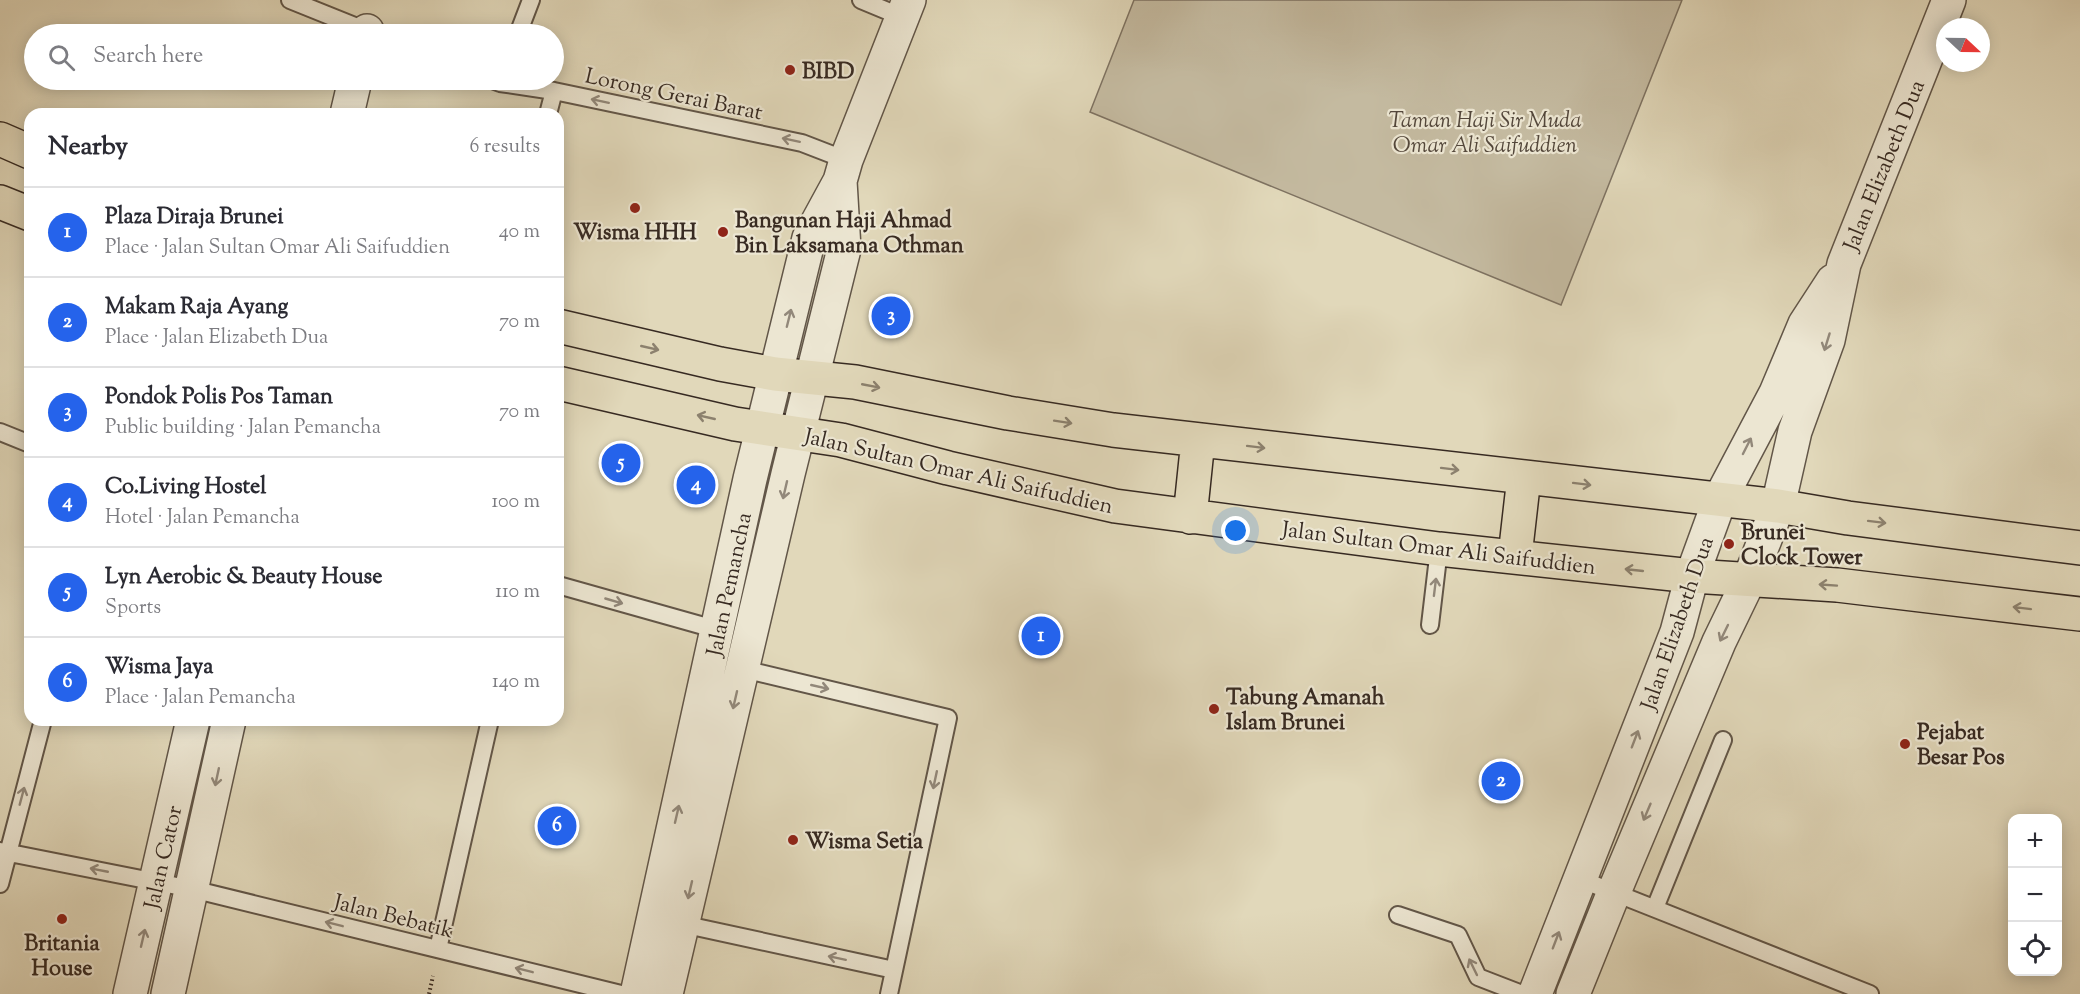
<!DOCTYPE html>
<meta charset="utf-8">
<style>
:root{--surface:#fff;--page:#f2f2f3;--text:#2b2b33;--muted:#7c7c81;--line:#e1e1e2;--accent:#2563eb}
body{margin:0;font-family:"Sorts Mill Goudy",serif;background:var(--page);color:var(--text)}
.controls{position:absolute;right:18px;bottom:18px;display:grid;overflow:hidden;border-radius:12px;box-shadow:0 3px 15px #0003}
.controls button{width:54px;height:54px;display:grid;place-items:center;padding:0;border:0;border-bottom:2px solid var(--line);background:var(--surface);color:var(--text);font:30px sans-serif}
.compass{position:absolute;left:1936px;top:18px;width:54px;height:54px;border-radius:50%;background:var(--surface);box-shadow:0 3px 15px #0003;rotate:112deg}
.you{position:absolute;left:1236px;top:531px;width:21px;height:21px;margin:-15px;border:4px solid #fff;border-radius:50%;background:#1a73e8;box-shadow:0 0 0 9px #1a73e833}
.badge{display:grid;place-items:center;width:39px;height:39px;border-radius:50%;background:var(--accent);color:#fff;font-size:20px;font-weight:700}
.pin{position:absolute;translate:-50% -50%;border:3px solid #fff;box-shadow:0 2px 6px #0006}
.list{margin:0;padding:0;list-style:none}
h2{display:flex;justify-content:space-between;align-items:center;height:78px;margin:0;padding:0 24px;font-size:26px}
h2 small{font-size:20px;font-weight:400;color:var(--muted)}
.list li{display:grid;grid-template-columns:39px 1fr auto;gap:18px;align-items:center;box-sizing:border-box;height:90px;padding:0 24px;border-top:2px solid var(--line)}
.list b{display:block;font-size:22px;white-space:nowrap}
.list p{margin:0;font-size:20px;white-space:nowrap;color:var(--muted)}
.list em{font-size:20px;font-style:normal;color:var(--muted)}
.icon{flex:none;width:33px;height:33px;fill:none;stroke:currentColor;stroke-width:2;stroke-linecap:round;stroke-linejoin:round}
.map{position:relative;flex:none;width:2080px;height:994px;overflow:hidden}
.search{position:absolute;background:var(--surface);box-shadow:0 3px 15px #0003;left:24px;top:24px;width:540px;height:66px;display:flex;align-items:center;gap:15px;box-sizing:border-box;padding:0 21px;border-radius:33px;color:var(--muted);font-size:22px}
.panel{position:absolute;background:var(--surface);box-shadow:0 3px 15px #0003;left:24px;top:108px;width:540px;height:618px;border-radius:18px}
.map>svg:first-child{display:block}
.green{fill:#c4baa0;stroke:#7e7261;stroke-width:1.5}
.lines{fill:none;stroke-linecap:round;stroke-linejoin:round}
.lane-casing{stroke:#625648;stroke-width:20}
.street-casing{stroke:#625648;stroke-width:36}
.primary-casing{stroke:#372a22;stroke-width:36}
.path{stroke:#372a22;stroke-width:4;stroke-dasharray:1.5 3;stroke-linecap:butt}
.lane{stroke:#ece6d2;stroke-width:16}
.street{stroke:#ece6d2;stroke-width:33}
.primary{stroke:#e1d8ba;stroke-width:33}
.oneway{stroke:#92887a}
.oneway2{stroke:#8c816e}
.poi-dot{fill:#8f2418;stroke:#ece6d2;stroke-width:2}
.labels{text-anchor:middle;stroke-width:4.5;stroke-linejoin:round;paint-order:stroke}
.poi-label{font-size:22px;font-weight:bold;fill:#372a22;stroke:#ece6d2;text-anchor:start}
.street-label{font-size:22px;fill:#372a22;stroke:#ece6d2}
.park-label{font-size:22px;font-style:italic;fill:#53473b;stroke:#ece6d2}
</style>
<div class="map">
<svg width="2080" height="994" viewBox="0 0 2080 994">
<rect width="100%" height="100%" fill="#e1d8ba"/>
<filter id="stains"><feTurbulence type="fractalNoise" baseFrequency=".00333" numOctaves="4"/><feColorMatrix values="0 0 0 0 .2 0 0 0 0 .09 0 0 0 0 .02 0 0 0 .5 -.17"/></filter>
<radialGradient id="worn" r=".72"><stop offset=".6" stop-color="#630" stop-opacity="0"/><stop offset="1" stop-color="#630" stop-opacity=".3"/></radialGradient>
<path class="green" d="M1134,0H1682L1561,305L1090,112Z"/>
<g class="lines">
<g class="lane-casing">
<path id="lane" d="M290,0L372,33
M861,0L902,17
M518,34L531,0
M492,80L500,83L554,91L802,143L846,160
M548,114L554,91
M0,432L30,444
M558,585L718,630
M1430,625L1439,549
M743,669L948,718L889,994
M0,851L192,889L621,994
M1580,879L1870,994
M0,884L43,720
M1655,908L1723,740
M1398,915L1458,935L1478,977L1522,994
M682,924L894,970
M438,949L490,720"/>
</g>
<g class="street-casing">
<path id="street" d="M367,34V31
M347,114L355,80
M130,994L193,720
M168,994L229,720
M637,994L750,479L809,238L840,181L846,160L909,0
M666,994L788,474L844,249L840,181
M1535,994L1677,632L1692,576L1720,499L1776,393L1805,324L1833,281
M1573,994L1614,892L1719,642L1749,580L1778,506L1795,431L1828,340L1844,264L1949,0"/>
</g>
<g class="primary-casing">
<path id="primary" d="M0,139L30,152
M0,202L30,214
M558,326L720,364L775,374L855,382L1008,413L1113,430L1778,506L1848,518L2080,548
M558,383L735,424L841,440L948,468L1115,506L1439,549L1692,576L1837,585L2080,614
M1190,517L1198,440
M1515,556L1524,477"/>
</g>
<path class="path" d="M429,994L433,976"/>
<use href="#lane" class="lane"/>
<use href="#street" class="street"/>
<use href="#primary" class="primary"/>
</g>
<defs><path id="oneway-shaft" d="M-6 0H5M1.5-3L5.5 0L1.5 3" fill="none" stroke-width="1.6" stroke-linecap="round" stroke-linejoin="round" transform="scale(1.5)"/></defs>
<g class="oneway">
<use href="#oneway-shaft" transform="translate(600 101) rotate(-168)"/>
<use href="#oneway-shaft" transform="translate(791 140) rotate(-168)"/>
<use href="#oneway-shaft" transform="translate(789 318) rotate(-76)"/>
<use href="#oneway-shaft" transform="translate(1827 342) rotate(107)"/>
<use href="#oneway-shaft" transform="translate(1747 446) rotate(-63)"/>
<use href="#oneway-shaft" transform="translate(785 490) rotate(103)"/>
<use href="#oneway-shaft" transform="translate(1435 587) rotate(-83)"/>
<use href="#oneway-shaft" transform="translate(614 601) rotate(16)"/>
<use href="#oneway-shaft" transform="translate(1724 633) rotate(116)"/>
<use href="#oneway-shaft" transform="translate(820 687) rotate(13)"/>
<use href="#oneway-shaft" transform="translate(735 700) rotate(103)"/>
<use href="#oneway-shaft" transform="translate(1635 739) rotate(-69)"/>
<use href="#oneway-shaft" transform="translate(217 777) rotate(102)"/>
<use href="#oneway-shaft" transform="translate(935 780) rotate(102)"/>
<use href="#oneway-shaft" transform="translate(22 796) rotate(-75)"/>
<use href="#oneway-shaft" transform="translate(1647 812) rotate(113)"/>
<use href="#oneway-shaft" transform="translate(677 814) rotate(-77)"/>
<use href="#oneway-shaft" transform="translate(99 870) rotate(-169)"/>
<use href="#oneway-shaft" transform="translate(690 890) rotate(103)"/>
<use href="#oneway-shaft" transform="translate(334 924) rotate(-166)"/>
<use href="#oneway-shaft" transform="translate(143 938) rotate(-77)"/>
<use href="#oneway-shaft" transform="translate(1556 940) rotate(-69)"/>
<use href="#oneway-shaft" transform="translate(837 958) rotate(-168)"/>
<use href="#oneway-shaft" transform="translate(1473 967) rotate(-116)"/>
<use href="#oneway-shaft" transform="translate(524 970) rotate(-166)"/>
</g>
<g class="oneway2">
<use href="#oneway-shaft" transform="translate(650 348) rotate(13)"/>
<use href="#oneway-shaft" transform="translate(871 386) rotate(11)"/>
<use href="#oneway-shaft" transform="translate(706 417) rotate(-167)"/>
<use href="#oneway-shaft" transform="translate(1063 422) rotate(9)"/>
<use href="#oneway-shaft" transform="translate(1256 447) rotate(7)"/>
<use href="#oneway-shaft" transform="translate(1450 469) rotate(7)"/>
<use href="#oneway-shaft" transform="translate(1582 484) rotate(7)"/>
<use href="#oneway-shaft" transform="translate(1877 522) rotate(7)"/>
<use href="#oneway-shaft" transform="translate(1634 570) rotate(-174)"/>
<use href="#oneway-shaft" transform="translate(1828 585) rotate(-176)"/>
<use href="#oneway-shaft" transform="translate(2022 608) rotate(-173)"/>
</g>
<g class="poi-dot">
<circle cx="790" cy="70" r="6"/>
<circle cx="635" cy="208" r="6"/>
<circle cx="723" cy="232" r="6"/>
<circle cx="1729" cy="544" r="6"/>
<circle cx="1214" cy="709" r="6"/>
<circle cx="1905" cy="744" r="6"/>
<circle cx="793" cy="840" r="6"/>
<circle cx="62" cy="919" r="6"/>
</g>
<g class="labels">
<g class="poi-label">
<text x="802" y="78">BIBD</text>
<text x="735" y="227">Bangunan Haji Ahmad<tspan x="735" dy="25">Bin Laksamana Othman</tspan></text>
<text x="635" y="239" text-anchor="middle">Wisma HHH</text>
<text x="1741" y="539">Brunei<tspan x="1741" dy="25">Clock Tower</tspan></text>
<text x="1226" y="704">Tabung Amanah<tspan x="1226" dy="25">Islam Brunei</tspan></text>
<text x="1917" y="739">Pejabat<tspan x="1917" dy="25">Besar Pos</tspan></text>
<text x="805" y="848">Wisma Setia</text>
<text x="62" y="950" text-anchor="middle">Britania<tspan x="62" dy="25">House</tspan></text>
</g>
<g class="street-label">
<text transform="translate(674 93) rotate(12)" y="8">Lorong Gerai Barat</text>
<text transform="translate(1883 165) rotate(-68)" y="8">Jalan Elizabeth Dua</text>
<text transform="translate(959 470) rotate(13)" y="8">Jalan Sultan Omar Ali Saifuddien</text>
<text transform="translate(1439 547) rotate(7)" y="8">Jalan Sultan Omar Ali Saifuddien</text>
<text transform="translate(728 584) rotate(-78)" y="8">Jalan Pemancha</text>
<text transform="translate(1676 623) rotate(-71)" y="8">Jalan Elizabeth Dua</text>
<text transform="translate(162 857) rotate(-77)" y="8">Jalan Cator</text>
<text transform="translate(394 915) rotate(14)" y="8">Jalan Bebatik</text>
</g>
<g class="park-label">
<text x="1485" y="127">Taman Haji Sir Muda<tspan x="1485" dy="25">Omar Ali Saifuddien</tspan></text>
</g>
</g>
<rect width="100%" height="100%" filter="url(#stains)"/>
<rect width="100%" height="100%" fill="url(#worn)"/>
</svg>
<div class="controls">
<button>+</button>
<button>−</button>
<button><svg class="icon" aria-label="locate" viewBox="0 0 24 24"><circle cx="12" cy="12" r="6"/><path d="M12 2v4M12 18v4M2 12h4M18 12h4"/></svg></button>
</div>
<svg class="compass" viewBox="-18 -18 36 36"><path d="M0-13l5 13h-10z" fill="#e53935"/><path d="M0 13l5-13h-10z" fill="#7c7c81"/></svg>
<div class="you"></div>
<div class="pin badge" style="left:1041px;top:636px">1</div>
<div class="pin badge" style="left:1501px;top:781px">2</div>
<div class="pin badge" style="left:891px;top:316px">3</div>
<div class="pin badge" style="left:696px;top:485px">4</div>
<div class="pin badge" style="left:621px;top:463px">5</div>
<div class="pin badge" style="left:557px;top:826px">6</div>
<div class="search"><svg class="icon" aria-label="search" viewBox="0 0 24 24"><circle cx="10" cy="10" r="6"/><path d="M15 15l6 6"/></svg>Search here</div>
<section class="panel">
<h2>Nearby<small>6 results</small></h2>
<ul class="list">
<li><span class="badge">1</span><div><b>Plaza Diraja Brunei</b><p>Place · Jalan Sultan Omar Ali Saifuddien</p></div><em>40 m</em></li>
<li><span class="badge">2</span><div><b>Makam Raja Ayang</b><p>Place · Jalan Elizabeth Dua</p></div><em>70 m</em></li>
<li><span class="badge">3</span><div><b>Pondok Polis Pos Taman</b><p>Public building · Jalan Pemancha</p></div><em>70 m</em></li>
<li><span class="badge">4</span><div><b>Co.Living Hostel</b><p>Hotel · Jalan Pemancha</p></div><em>100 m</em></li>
<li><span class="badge">5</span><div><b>Lyn Aerobic &amp; Beauty House</b><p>Sports</p></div><em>110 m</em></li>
<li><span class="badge">6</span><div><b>Wisma Jaya</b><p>Place · Jalan Pemancha</p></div><em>140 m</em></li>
</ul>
</section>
</div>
